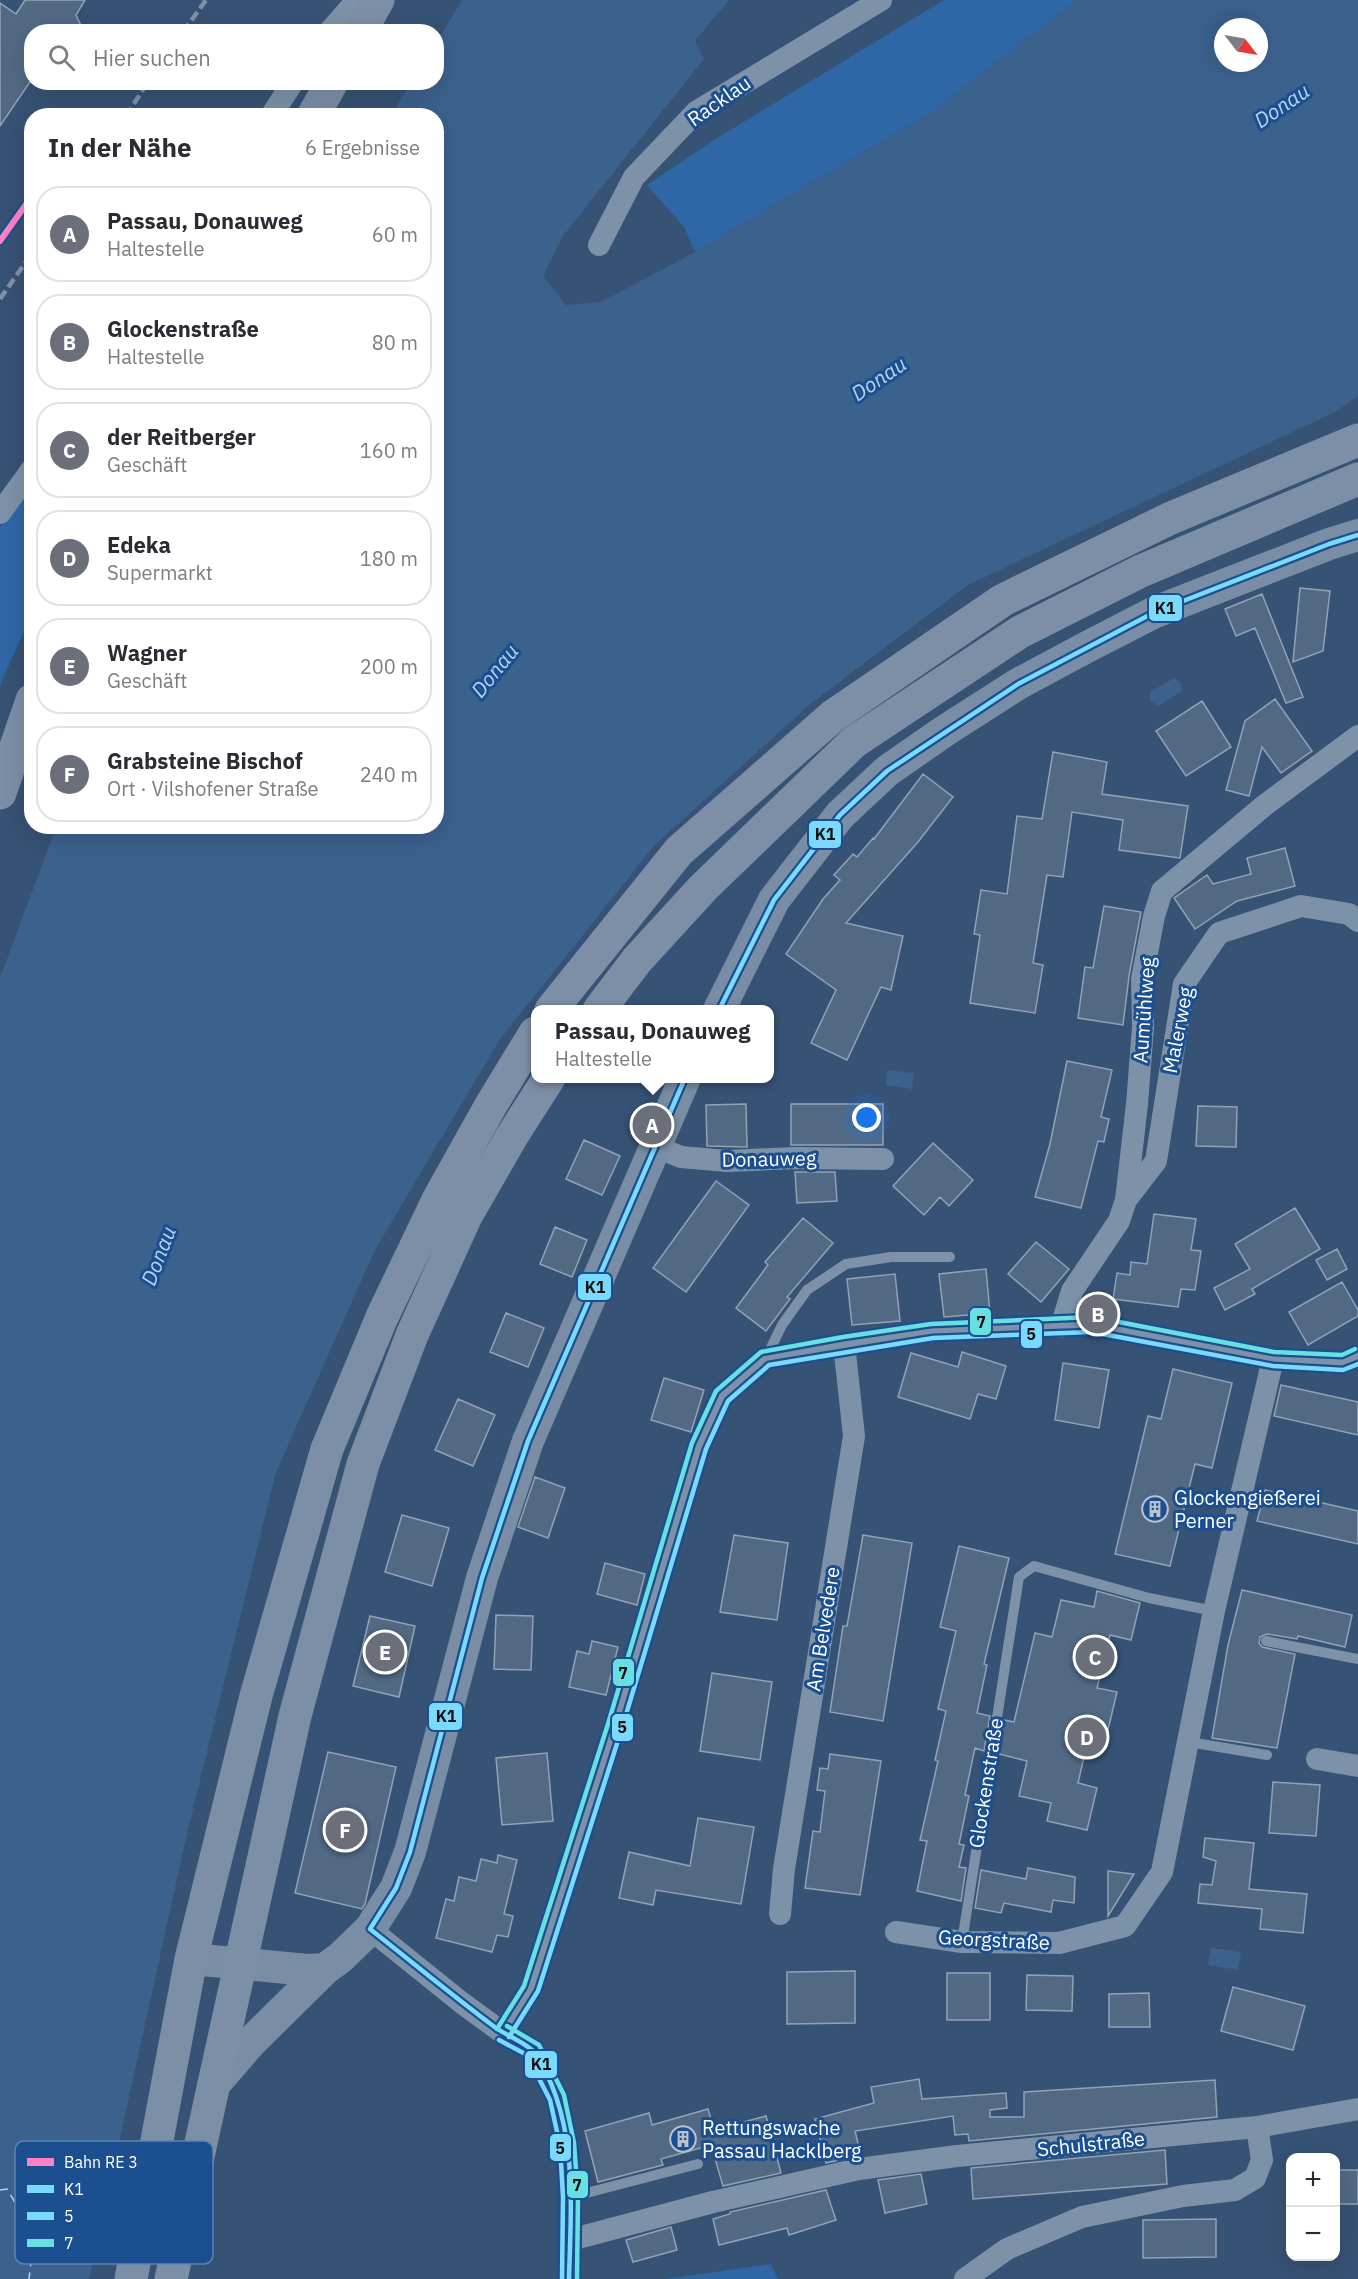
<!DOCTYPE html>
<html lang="de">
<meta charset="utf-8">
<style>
:root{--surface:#fff;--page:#f2f2f3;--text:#2b2b33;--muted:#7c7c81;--line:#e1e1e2;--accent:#6b6f79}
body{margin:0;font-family:"IBM Plex Sans",sans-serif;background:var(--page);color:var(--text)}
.controls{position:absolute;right:18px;bottom:18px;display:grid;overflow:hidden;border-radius:12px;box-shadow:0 6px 24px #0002}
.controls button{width:54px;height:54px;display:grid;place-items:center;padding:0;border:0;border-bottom:2px solid var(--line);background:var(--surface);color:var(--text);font:30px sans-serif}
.compass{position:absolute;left:1214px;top:18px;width:54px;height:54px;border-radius:50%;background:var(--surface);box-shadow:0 6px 24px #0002;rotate:121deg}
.you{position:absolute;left:867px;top:1118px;width:21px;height:21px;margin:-15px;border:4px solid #fff;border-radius:50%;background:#1a73e8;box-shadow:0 0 0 9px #1a73e833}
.badge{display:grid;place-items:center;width:39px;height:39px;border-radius:50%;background:var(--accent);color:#fff;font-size:20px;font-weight:700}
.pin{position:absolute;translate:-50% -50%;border:3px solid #fff;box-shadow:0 2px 6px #0006}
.popup{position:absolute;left:531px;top:1005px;width:243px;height:78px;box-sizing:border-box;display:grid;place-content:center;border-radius:12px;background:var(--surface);filter:drop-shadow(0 2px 4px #0005);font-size:20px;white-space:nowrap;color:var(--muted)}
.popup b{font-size:22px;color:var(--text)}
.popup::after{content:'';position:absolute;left:50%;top:100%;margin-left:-12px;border:12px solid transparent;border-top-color:var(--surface)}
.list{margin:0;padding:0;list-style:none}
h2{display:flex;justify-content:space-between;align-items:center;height:78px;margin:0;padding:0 24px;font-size:26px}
h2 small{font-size:20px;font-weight:400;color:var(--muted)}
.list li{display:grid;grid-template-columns:39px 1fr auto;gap:18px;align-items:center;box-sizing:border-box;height:96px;margin:0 12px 12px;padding:0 12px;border:2px solid var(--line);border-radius:24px}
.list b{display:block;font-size:22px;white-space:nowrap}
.list p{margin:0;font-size:20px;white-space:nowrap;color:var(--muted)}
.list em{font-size:20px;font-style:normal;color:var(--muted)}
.icon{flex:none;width:33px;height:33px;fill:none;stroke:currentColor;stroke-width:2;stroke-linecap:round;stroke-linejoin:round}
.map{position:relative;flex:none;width:1358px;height:2279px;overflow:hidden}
.search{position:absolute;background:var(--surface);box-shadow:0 6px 24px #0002;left:24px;top:24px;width:420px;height:66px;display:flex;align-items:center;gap:15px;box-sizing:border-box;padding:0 21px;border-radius:24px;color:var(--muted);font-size:22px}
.panel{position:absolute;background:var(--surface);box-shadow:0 6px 24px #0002;left:24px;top:108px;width:420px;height:726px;border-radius:24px}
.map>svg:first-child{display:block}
.green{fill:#2f66a5}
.water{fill:#3b618d;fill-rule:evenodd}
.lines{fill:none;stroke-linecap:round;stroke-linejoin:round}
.ferry{stroke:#b5d3f5;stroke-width:1.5;stroke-dasharray:8 6;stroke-linecap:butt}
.building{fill:#526984;stroke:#92a2b6;stroke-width:1.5}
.lane{stroke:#7d92a8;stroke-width:10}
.street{stroke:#7d92a8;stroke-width:22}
.secondary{stroke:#798da4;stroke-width:32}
.primary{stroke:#7d8ea7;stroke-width:33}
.rail{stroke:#7e92a7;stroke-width:4.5;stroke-dasharray:10 4.5;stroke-linecap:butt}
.bus-1-casing{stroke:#1b4f8f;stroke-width:9}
.bus-2-casing{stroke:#1b4f8f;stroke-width:9}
.bus-3-casing{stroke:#1b4f8f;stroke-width:9}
.bus-1{stroke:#7adafe;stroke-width:4.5}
.bus-2{stroke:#7adafe;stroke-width:4.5}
.bus-3{stroke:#68dfe2;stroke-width:4.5}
.rail-1-casing{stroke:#1b4f8f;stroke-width:10}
.rail-1{stroke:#ff80c5;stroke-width:6}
.labels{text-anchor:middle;stroke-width:6;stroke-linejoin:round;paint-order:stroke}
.street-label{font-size:20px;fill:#fff;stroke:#1b4f8f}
.poi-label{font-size:20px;fill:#fff;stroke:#1b4f8f;text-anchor:start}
.water-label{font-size:21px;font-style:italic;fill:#b5d3f5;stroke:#1b4f8f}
.key{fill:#1b4f8f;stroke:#5f84b1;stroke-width:1.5}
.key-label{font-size:16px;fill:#fff}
.line-badge{stroke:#1b4f8f;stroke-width:2}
.pale-badge-label{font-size:16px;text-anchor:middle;font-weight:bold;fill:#111}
</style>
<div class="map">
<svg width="1358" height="2279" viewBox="0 0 1358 2279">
<rect width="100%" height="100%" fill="#365274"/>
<path class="green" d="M944,0H1077L933,111L695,252L684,227L647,185L722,135Z
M31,485V616L0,685V527Z
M771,2264L778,2279H666Z"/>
<path class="water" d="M462,0H729L695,41L704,59L563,236L543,276L566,305L601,302L695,252L933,111L1077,0H1358V396L1337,411L968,585L809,705L654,846L500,1039L375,1250L276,1472L188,1829L89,2279H0V978L56,827L436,826V116L391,115L411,83L436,82L437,42ZM1223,27H1259V63H1223Z
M1174,678L1181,683L1182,691L1158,706L1150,701V692Z
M887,1070L914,1073L912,1089L886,1085Z
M1211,1948L1241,1952L1238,1970L1208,1965Z"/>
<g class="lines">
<path class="ferry" d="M0,2190L7,2189L34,2235L29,2279"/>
</g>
<path class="building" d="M25,0H85L76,15L84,32H32V79L0,126V3L16,14Z
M1300,588L1330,591L1323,651L1293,662Z
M1262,594L1303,697L1286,703L1255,628L1236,636L1225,609Z
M1275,699L1312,751L1281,773L1262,747L1249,796L1226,790L1245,721Z
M1202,701L1231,747L1186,776L1156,731Z
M1053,752L1107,762L1102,794L1188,806L1180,858L1119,850L1123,820L1072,812L1063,877L1047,875L1033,963L1043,965L1035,1013L970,1003L980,935L974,934L981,890L1007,894L1017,816L1042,819Z
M923,774L953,797L918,842L846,923L903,936L891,990L881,987L847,1060L811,1043L836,990L786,954L823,899L840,880L834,875L853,854L857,857L873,838L874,839Z
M1285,848L1295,886L1237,901L1195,929L1174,898L1207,875L1213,884L1251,874L1247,858Z
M1104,906L1141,912L1129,976L1123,1025L1078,1018L1085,967L1093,968Z
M1067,1061L1112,1070L1101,1117L1109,1119L1104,1142L1098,1141L1081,1208L1035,1197L1050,1144Z
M746,1104L747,1147L707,1146L706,1105Z
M791,1104H883V1145H791Z
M1198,1106L1237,1107L1236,1147L1196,1146Z
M584,1140L620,1156L602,1195L566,1179Z
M933,1143L973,1180L949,1206L940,1197L924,1215L893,1186Z
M795,1172H835L837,1201L797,1203Z
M716,1181L749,1205L686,1292L653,1268Z
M1295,1208L1320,1249L1252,1289L1255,1294L1225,1310L1214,1288L1250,1269L1235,1244Z
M1154,1214L1196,1219L1191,1250L1201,1251L1195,1290L1181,1289L1178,1307L1113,1299L1117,1273L1130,1275L1131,1262L1147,1264Z
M803,1218L833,1243L787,1297L790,1299L766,1331L736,1308L768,1265L765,1262Z
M555,1227L587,1240L572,1277L540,1264Z
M1036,1242L1069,1269L1041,1302L1008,1274Z
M1337,1249L1347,1269L1327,1280L1316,1260Z
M986,1269L990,1313L944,1317L939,1274Z
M895,1274L900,1321L852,1325L847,1279Z
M1342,1282L1358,1310V1316L1308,1345L1289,1312Z
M506,1313L544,1328L528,1367L490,1352Z
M962,1352L1006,1366L996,1399L978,1394L970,1419L898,1397L911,1353L958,1367Z
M1063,1363L1109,1370L1099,1428L1055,1420Z
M1173,1369L1232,1383L1212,1468L1195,1464L1170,1566L1115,1554L1148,1416L1161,1419Z
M664,1378L704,1390L691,1432L651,1420Z
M1281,1385L1358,1402V1435L1274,1416Z
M458,1399L495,1415L473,1466L435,1450Z
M535,1477L565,1488L548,1538L518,1527Z
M1265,1490L1358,1511V1544L1257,1521Z
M402,1515L449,1528L432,1586L385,1572Z
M734,1535L788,1543L777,1620L720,1612Z
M863,1535L912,1543L883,1721L830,1712L843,1626H847Z
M959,1546L1009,1558L984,1664L987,1665L977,1713L990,1716L984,1751L975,1748L965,1795L969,1796L959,1844L964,1845L959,1867L966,1868L961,1901L917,1891L927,1841L920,1840L938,1761L935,1760L946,1711L938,1709L956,1631L940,1627Z
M605,1563L645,1574L637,1605L597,1594Z
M1242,1590L1352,1615L1345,1647L1298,1636L1297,1639L1267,1634L1260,1637L1259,1643L1262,1647L1295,1654L1277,1748L1212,1738L1228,1645Z
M1097,1591L1140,1603L1131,1640L1110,1635L1097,1688L1117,1692L1107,1734L1090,1731L1078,1783L1097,1788L1087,1830L1047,1821L1051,1803L1019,1796L1027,1761L999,1754L1004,1720L1014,1722L1035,1633L1052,1637L1061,1600L1094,1607Z
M496,1615L533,1616L531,1670L494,1669Z
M370,1616L415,1626L399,1697L353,1686Z
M592,1641L618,1647L606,1695L569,1687L577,1651L589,1654Z
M712,1673L772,1682L760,1760L700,1751Z
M328,1752L396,1767L365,1904L362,1909L295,1893Z
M547,1753L553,1821L502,1825L496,1758Z
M830,1754L881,1761L860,1895L805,1888L813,1831L820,1832L825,1791L817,1790L820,1768L828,1769Z
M1273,1782L1320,1785L1316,1836L1269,1833Z
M698,1818L754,1827L741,1904L656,1890L653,1905L619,1898L629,1852L690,1866Z
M1205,1838L1254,1843L1249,1889L1307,1894L1303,1933L1260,1929L1262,1909L1198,1903L1200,1884L1212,1885L1216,1861L1203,1857Z
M498,1855L517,1860L504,1914L513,1916L508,1937L497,1935L492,1952L436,1938L446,1899L454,1901L459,1877L476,1881L481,1859L497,1863Z
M1028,1868L1075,1877L1074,1903L1053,1900L1051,1912L1004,1903L1001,1913L975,1908L981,1870L1026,1879Z
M1108,1871L1134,1874L1108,1916Z
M855,1971V2023L787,2024V1972Z
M947,1973H990V2020H947Z
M1027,1975L1073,1976L1072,2011L1026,2010Z
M1233,1987L1305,2006L1293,2050L1221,2031Z
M1149,1993L1150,2027H1109V1994Z
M919,2079L922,2099L1006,2093L1007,2108L990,2110V2117H1024V2092L1215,2080L1217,2117L969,2141L968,2134L955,2135L953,2116L855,2131L861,2155L826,2163L815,2119L874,2103L871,2087Z
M708,2109L714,2130L766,2116L781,2173L723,2186L711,2145L661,2159L663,2165L598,2182L585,2131L649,2113L652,2125Z
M1165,2150L1167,2184L973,2199L971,2168Z
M1335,2170H1358V2204H1335Z
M921,2174L927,2204L885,2213L878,2180Z
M826,2190L836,2220L789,2235L787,2228L719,2245L713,2219L730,2214V2212Z
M1216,2219V2257L1143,2258V2220Z
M671,2227L677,2250L633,2262L626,2240Z"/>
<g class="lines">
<path class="lane" d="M766,1358L782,1325L807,1290L846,1264L891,1257H950
M1266,1641L1358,1659
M1189,1742L1267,1755
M962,1942L1019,1577L1034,1566L1149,1598L1214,1611
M571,2197L698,2164"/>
<path class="street" d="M329,32L357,0
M271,116L293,82
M599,245L634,177L696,112L881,0
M0,513L32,469
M656,1147L681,1157L727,1161L795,1158L883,1159
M1126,1200L1156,1161L1184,984L1219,933L1301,906L1349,914L1358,921
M1061,1327L1072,1291L1119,1221L1126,1200L1137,1104L1143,1027L1142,979L1154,916L1162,891L1265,805L1358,736
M1317,1759L1358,1766
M780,1914L784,1869L854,1436L844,1344
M370,1929L462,2003L503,2033L533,2050L557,2097L567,2144L571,2197L569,2279
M896,1932L962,1942L1059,1943L1125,1926L1162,1872L1214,1611L1273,1359
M503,2033L531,1989L615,1726L699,1446L722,1396L766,1358L844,1344L932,1331L1093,1324L1273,1359L1343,1363L1358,1356
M1257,2127L1358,2109
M570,2240L713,2202L859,2169L957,2156L1257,2127L1262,2160L1255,2178L1235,2190L1183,2196L1082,2217L1007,2249L965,2279"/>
<path class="secondary" d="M719,1010L774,900L840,815L887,771L946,730L1018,684L1087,647L1155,612L1329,544L1358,535
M191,1959L308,1970L325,1969
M213,2086L251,2042L325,1969L340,1958L370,1929L396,1888L410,1852L482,1578L528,1441L685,1078"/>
<path class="primary" d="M360,32L378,0
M313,116L332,82
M0,793L32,700
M551,1010L679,851L833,716L1003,600L1171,518L1358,440
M599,1010L637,960L703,888L854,742L1020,632L1141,571L1358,479
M131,2279L191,1959L256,1696L327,1449L382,1317L439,1198L491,1105L535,1033
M171,2279L295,1716L363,1464L412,1335L466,1216L512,1136L549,1078"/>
<path class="rail" d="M183,32L206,0
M126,116L148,82
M0,299L32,253"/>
<g class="bus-1-casing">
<path id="bus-1" d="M719,1010L774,900L840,815L887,771L1018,684L1155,612L1329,544L1358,535
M370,1929L396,1888L410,1852L482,1578L528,1441L685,1078
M370,1929C412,1962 453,1996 496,2028C506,2035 528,2044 534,2052C579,2118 571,2204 569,2279"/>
</g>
<g class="bus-2-casing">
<path id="bus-2" d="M509,2037L538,1991L622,1728L706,1449L728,1401L769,1365L933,1338L1092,1332L1273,1366L1343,1370L1358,1364
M499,2040L527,2055L550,2100L560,2145L563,2197L562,2279"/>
</g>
<g class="bus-3-casing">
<path id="bus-3" d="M507,2026L539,2045L564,2095L574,2143L578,2196L577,2279
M497,2029L524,1986L608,1724L692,1443L716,1391L761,1352L843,1337L931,1324L1093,1317L1274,1352L1342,1355L1355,1349"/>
</g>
<use href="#bus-1" class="bus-1"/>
<use href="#bus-2" class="bus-2"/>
<use href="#bus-3" class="bus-3"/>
<g class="rail-1-casing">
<path id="rail-1" d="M0,241L32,196"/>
</g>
<use href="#rail-1" class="rail-1"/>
</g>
<defs>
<g id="building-ring" transform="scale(1.35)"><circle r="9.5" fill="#1b4f8f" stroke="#b9c2ce" stroke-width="1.5"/><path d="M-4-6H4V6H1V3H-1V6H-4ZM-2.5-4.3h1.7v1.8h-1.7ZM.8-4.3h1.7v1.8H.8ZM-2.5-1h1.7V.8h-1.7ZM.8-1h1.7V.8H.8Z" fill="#b9c2ce"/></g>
</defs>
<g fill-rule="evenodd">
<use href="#building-ring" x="1155" y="1509"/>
<use href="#building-ring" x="683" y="2139"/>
</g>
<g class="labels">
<g class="street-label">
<text transform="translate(719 101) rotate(-35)" y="7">Racklau</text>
<text transform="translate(1144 1010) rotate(-86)" y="7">Aumühlweg</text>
<text transform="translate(1178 1030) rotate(-79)" y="7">Malerweg</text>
<text transform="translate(769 1159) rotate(-1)" y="7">Donauweg</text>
<text transform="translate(823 1629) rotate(-81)" y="7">Am Belvedere</text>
<text transform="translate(986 1783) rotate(-81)" y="7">Glockenstraße</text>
<text transform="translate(994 1940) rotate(3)" y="7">Georgstraße</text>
<text transform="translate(1091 2144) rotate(-6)" y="7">Schulstraße</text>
</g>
<g class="poi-label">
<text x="1174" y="1505">Glockengießerei<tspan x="1174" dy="23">Perner</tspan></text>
<text x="702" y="2135">Rettungswache<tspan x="702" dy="23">Passau Hacklberg</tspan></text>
</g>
<g class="water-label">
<text transform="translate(1282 106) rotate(-34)" y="7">Donau</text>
<text transform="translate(879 379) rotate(-34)" y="7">Donau</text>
<text transform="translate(495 671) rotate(-51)" y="7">Donau</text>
<text transform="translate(159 1256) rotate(-69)" y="7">Donau</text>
</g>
</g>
<rect x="15" y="2141" width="198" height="123" rx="9" class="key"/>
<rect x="27" y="2158" width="27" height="8" fill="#ff80c5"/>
<rect x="27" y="2185" width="27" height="8" fill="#7adafe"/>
<rect x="27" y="2212" width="27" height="8" fill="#7adafe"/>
<rect x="27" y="2239" width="27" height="8" fill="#68dfe2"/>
<g class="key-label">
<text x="64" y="2168">Bahn RE 3</text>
<text x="64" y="2195">K1</text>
<text x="64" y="2222">5</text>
<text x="64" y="2249">7</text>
</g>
<g class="line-badge">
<rect x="1148" y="594" width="35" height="28" rx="6" fill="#7adafe"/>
<rect x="808" y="820" width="34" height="29" rx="6" fill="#7adafe"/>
<rect x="577" y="1273" width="35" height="28" rx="6" fill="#7adafe"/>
<rect x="969" y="1307" width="23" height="29" rx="6" fill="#68dfe2"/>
<rect x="1020" y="1320" width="23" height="29" rx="6" fill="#7adafe"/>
<rect x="612" y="1658" width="23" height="29" rx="6" fill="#68dfe2"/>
<rect x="428" y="1702" width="35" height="29" rx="6" fill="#7adafe"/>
<rect x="611" y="1713" width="23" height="29" rx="6" fill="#7adafe"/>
<rect x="524" y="2050" width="34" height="29" rx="6" fill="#7adafe"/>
<rect x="549" y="2133" width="23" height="29" rx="6" fill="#7adafe"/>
<rect x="566" y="2170" width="23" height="29" rx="6" fill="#68dfe2"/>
</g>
<g class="pale-badge-label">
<text x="1165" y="614">K1</text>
<text x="825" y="840">K1</text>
<text x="595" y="1293">K1</text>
<text x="981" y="1328">7</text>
<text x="1031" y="1340">5</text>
<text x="623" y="1679">7</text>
<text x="446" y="1722">K1</text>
<text x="622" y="1733">5</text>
<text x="541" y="2070">K1</text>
<text x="560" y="2154">5</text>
<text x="577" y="2191">7</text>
</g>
</svg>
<div class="controls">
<button>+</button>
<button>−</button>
</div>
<svg class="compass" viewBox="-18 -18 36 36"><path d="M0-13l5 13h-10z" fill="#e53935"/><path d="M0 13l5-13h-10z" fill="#7c7c81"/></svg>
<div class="you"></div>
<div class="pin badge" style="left:652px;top:1125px">A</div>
<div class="popup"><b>Passau, Donauweg</b>Haltestelle</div>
<div class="pin badge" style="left:1098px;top:1314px">B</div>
<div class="pin badge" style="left:1095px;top:1657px">C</div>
<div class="pin badge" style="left:1087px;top:1737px">D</div>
<div class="pin badge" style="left:385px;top:1652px">E</div>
<div class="pin badge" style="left:345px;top:1830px">F</div>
<div class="search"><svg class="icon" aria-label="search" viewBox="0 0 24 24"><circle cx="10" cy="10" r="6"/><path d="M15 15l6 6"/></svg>Hier suchen</div>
<section class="panel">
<h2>In der Nähe<small>6 Ergebnisse</small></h2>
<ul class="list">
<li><span class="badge">A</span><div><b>Passau, Donauweg</b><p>Haltestelle</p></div><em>60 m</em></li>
<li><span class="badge">B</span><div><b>Glockenstraße</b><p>Haltestelle</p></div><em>80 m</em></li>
<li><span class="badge">C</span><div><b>der Reitberger</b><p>Geschäft</p></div><em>160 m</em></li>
<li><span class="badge">D</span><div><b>Edeka</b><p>Supermarkt</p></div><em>180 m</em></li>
<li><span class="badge">E</span><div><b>Wagner</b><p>Geschäft</p></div><em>200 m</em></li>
<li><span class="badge">F</span><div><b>Grabsteine Bischof</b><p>Ort · Vilshofener Straße</p></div><em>240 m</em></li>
</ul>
</section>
</div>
